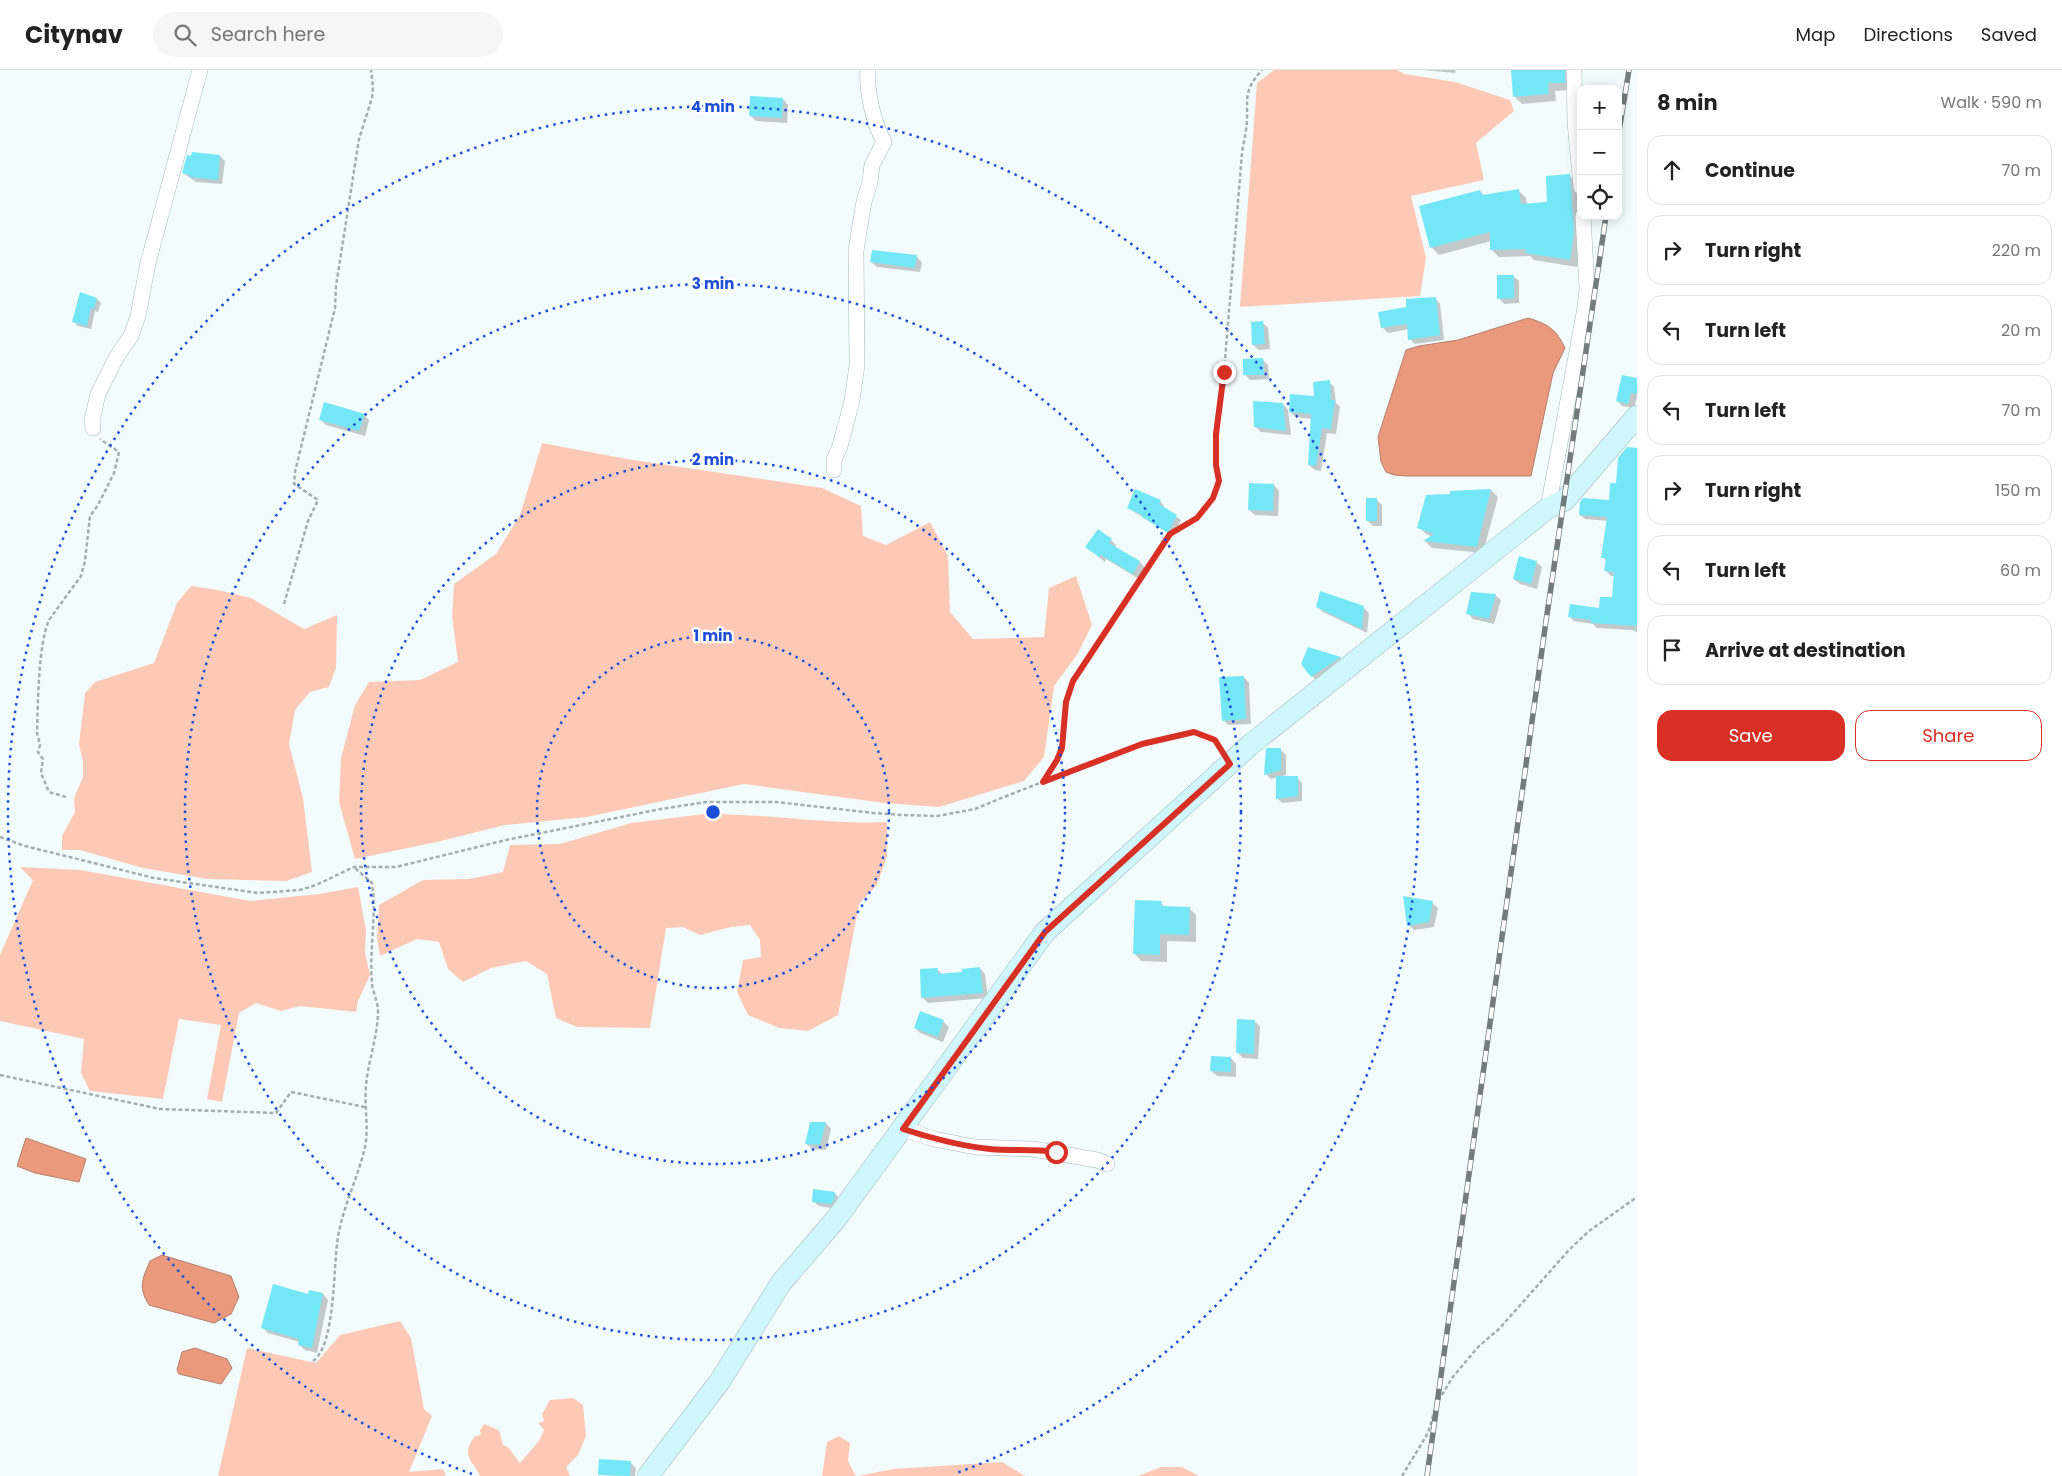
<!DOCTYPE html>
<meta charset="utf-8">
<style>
:root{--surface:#fff;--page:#f6f6f6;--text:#222;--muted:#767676;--line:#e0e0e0;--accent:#d93025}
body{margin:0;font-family:Poppins,sans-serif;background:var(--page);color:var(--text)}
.controls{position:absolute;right:15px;top:15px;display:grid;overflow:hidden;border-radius:10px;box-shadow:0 2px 12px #0003}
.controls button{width:45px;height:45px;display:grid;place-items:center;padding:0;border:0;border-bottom:1px solid var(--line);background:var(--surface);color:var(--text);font:25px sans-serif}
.stop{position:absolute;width:15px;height:15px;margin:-11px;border:4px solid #d93025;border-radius:50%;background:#fff}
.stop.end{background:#d93025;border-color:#fff;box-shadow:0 1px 5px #0008}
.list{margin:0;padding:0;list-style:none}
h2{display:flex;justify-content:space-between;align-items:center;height:65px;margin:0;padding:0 20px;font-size:21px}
h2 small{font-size:16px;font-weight:400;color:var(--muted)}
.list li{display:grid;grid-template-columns:32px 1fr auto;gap:15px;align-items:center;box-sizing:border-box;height:70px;margin:0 10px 10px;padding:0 10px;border:1px solid var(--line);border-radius:15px}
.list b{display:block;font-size:19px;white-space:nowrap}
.list em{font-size:16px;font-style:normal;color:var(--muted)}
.actions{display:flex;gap:10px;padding:15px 20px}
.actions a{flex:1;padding:11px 0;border:1px solid var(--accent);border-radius:15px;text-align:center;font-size:18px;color:var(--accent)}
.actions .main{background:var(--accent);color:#fff}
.icon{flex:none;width:28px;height:28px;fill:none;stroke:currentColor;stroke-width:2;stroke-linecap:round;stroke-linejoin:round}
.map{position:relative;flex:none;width:1637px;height:1406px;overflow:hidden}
header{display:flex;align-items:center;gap:30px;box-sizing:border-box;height:70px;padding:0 25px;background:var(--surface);border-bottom:1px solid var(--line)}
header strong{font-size:24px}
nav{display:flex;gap:28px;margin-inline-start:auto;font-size:18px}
.search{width:350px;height:45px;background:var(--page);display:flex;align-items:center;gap:12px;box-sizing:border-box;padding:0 18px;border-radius:28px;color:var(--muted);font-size:19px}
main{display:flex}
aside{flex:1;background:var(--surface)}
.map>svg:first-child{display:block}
.green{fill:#fcc9b7}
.water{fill:#eb997d;stroke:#b47e6a}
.shadow{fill:#0003}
.building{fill:#74e7f7}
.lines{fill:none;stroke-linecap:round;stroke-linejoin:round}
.street-casing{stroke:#a2b8bb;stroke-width:16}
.secondary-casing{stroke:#a2b8bb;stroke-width:22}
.path{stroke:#a4adae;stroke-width:2.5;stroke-dasharray:4 2.5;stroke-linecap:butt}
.street{stroke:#fff;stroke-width:15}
.secondary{stroke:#d0f7fd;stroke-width:21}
.rail-casing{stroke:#737c7d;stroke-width:5.5}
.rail{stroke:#fff;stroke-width:4;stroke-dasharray:11;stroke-linecap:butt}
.route{stroke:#d93025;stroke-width:6}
.ring{fill:none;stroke:#1d4ed8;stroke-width:2.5;stroke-dasharray:2.5 5}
.centre{fill:#1d4ed8;stroke:#fff;stroke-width:2.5}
.ring-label{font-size:15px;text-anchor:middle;font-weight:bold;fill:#1d4ed8;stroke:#fff;stroke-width:4.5;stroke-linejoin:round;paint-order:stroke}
</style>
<header>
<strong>Citynav</strong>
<div class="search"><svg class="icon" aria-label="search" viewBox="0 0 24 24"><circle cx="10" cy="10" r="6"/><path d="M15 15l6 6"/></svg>Search here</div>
<nav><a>Map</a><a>Directions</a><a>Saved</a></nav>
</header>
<main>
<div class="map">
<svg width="1637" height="1406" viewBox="0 0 1637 1406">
<rect width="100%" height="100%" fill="#f3fcfd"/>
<path class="green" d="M1274,0H1397L1405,4L1455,12L1510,30L1514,41L1476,73L1484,110L1411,126L1426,188L1420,226L1240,237L1257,13Z
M542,373L627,389L822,418L861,436L863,466L886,475L930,452L948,486L950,542L973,569L1044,567L1049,518L1076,506L1092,555L1077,585L1054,616L1044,687L1024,711L939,737L884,733L744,714L587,747L505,755L437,772L355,789L339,732L341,688L355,635L369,612L420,610L458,592L452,546L454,514L496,484L520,445Z
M191,516L218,520L251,528L304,559L337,545L336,598L329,617L310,622L295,640L289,674L303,728L312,802L286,811L208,809L143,798L80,780H62V766L75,742L74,728L83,707V692L79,674L85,623L95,612L154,593L177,533Z
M704,744C765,743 826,755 887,752V786L877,815L859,834L838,945L808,961L779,958L748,945L737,922L743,890L761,887L760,870L750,855L731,857L700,865L683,857L666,858L650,958L577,957L556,948L547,904L526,891L491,898L463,912L448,899L439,872L417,869L380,886L377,868L379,835L423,810L469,809L503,802L510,775L560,774L631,753Z
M20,797L81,800L250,831L319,824L358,817L366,860L365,882L370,905L358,931L356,942L300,936L281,941L256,933L239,943L222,1032L207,1029L221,955L179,949L163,1029L90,1021L81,1003L84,969L0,951V885L33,810Z
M400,1251L411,1268L424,1339L432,1346L409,1402L443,1399L446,1406H218L247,1278L316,1293L340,1265Z
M573,1328L583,1335L586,1366L578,1385L566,1397L570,1406H480C472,1389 460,1386 475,1366L481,1365L480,1360L484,1354L499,1360L503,1375L508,1377L520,1393L539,1371L544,1360L538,1353L544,1351L542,1344L550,1330Z
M839,1366L850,1373L848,1391L856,1406H822L827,1372Z
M1002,1392L1025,1406H858L893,1399Z
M1161,1397H1182L1199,1406H1138Z"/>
<path class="water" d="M1528,248C1548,254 1556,259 1565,278L1553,303L1531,406H1407L1394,405L1386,402L1381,392L1378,367L1406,280L1419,276L1458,270Z
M26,1068L86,1089L79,1112L35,1103L17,1096Z
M162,1185L231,1206L239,1227L231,1244L214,1253L149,1235C138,1217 142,1210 150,1191Z
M195,1278L227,1289L232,1298L221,1314L179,1304L177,1300L182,1282Z"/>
<path class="shadow" d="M1423,0H1456L1455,3Z
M1512,0H1576L1572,20L1555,21L1556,31L1522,34L1514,26Z
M783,29L788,35L787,53L756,51L750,45Z
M220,86L225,91L222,114L196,112L183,103Z
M1570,106L1578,113L1581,170L1577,197L1534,190L1530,186L1499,187L1491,179V171L1439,185L1432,178L1480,121L1485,126L1518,120L1526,128L1527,135L1548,133Z
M916,186L922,192L920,202L877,197L871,192Z
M1513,206L1519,211V233L1504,234L1499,228Z
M1435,228L1440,234L1444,270L1415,274L1410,269L1409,259L1388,263L1382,257L1407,238Z
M97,229L101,233L98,242L95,241L91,259L78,256L74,252Z
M1263,253L1268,258L1270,279L1259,280L1253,275Z
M1263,290L1268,295L1269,309L1250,310L1245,305Z
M1637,310V327L1634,338L1622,336L1617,330Z
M1329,312L1334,317L1336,333L1340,337L1336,364L1327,363L1321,401L1315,400L1309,395L1312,349L1296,347L1290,342L1316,328Z
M1283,334L1288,340L1291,365L1261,362L1256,357Z
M364,345L369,350L365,366L326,355L320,349Z
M1637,396V562L1632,560L1597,558L1593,554L1574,551L1569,546L1601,540L1613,529L1615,506H1611L1606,501L1607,491L1602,487L1608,451L1585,449L1580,445L1610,431L1617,415Z
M1274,415L1279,421L1278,446L1255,445L1249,440Z
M1491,420L1498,427L1483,483L1432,478L1425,471L1432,467L1426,464L1419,457Z
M1377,430L1382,435V456H1373L1368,451Z
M1160,431L1164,436L1163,438L1181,450L1173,466L1128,438Z
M1111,470L1116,475L1115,478L1140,492L1145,498L1139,509L1106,489L1105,492L1086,477Z
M1536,492L1542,497L1537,519L1520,514L1514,509Z
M1495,525L1501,530L1494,554L1473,549L1468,543Z
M1318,537L1364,538L1369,543L1367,563L1323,542Z
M1308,579L1341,588L1345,592L1317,611L1312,606Z
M1244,607L1249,613L1251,654L1228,655L1223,650Z
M1281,680L1286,685V705L1279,707H1297L1302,713V731L1282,733L1277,728V707L1271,709L1266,704Z
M1161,833L1165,837L1189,838L1196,845V872L1167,871V892L1141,891L1134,883Z
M1432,833L1438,838L1434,857L1414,860L1409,855Z
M980,898L985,904L988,928L928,933L923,928L937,899L943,905L963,903Z
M943,951L949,957L943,972L920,963L915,958Z
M1254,951L1260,956L1258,989L1243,988L1238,983Z
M1231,988L1236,994V1007L1217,1006L1211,1001Z
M826,1053L831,1059L826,1080L812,1079L807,1074L811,1054Z
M835,1123L840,1129L837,1139L819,1136L813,1131Z
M323,1224L328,1230L317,1283L305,1280L299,1275L300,1272L268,1263L263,1258L309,1226Z
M630,1392L636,1398L635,1406L599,1405Z"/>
<path class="building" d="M1511,0H1565V13H1548L1549,24L1513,27Z
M750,26L783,28L782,48L749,46Z
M192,82L220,85L218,110L189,107L190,105L182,103L187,85L191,86Z
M1570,104L1574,162L1570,190L1525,183L1526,179L1490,180V162L1430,178L1419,136L1480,120L1482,125L1519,119L1521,134L1547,132L1546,106Z
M872,180L917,185L915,198L870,192Z
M1497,205H1514V228L1497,229Z
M80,222L97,228L94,239L91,238L87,256L72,252Z
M1436,227L1440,265L1408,270L1407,254L1381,258L1378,242L1406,237V229Z
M1263,251L1265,274L1252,275L1251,252Z
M1263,288L1264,305H1243V289Z
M1622,305L1637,308V324L1631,323L1628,334L1616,331Z
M1330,310L1331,330H1335L1331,359L1322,358L1316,396L1308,395L1311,344L1289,342L1290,324L1314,326L1313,312Z
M1253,331L1283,333L1286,361L1254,357Z
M324,332L365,344L359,361L319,350Z
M1627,377L1637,378V556L1591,553V550L1568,547L1570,534L1599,538L1600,527H1612L1614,502L1604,501L1606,488H1601L1607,447L1579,445L1580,432L1583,428L1609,430L1610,413H1616L1618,388Z
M1249,413L1274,414L1273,441L1248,440Z
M1135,419L1161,430L1159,434L1177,445L1168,463L1142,447V445L1127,438Z
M1491,419L1477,477L1423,471L1434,464L1417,458L1426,425L1450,424V421Z
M1366,428H1377V451H1366Z
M1098,459L1112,469L1109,473L1140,491L1133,504L1101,485L1099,487L1085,477Z
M1519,486L1537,491L1531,514L1513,509Z
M1320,521L1364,536L1362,559L1316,537Z
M1471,522L1496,524L1489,549L1466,544Z
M1308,577L1341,587L1311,607L1301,594Z
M1244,606L1246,649L1222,651L1219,607Z
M1266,678H1281V700L1264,705Z
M1276,706H1298V726L1276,729Z
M1403,826L1433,831L1429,852L1407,856Z
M1135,830L1162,831L1161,836L1190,837L1189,865L1160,864V885L1133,884Z
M980,897L983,923L921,928L920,899L938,898V904L962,902V899Z
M920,941L944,950L938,967L914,958Z
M1237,949L1255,950L1254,984L1236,983Z
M1211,986L1231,987V1002L1210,1001Z
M810,1052H826L820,1075L805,1074Z
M813,1119L835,1122L834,1130L831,1134L812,1132Z
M273,1214L308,1224L309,1220L323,1223L312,1278L298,1275L299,1269L261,1258Z
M599,1389L631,1391L630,1406L598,1405Z"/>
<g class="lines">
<g class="street-casing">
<path id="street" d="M1574,0L1575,52L1581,117
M93,358L92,350L98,324L117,286L131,266L138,246L148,193L200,0
M834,400V390L840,376L852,331L857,295L856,181L860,155L864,132L870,112L872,95L884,72C874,54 866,21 868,0
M1548,438L1585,238L1587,219L1583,146
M903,1059L934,1069L975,1077L1033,1079L1097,1090L1107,1094"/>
</g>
<g class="secondary-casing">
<path id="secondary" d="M648,1406L720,1311L781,1213L836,1149L1045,862L1250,675L1548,438L1565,430L1637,346"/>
</g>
<path class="path" d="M284,534L308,451L318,430L294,414L295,402L335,238L336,216L359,69L372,28L373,17L371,0
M1044,711L1057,690L1062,678L1066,631L1073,611L1170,464L1197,448L1213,428L1219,411L1216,395V364L1224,302L1242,83C1243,75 1245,68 1246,60C1250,32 1240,24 1262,0
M66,727L49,722L41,703L43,689L38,682L40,675L37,663C38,634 38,575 49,550L81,506L85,491L90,446L98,435L114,403L119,382L100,369
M0,767L25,776L154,808L258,823L300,820L316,815L354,797H396L506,770L661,739L706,732H777L873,743L903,745L937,746L975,739C1015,722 1056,707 1097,691C1123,681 1165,663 1193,663C1206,663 1215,669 1221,679
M0,1005L160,1039L276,1043L291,1022L365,1037
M313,1291C336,1275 333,1195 338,1167C343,1136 358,1108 365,1077C369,1057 364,1036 366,1016C368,991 378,966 378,941C378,931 372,921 372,912C369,879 377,846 372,813L355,798
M1402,1406L1428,1363L1436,1335L1452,1308L1478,1277L1499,1259L1569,1180L1589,1161L1637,1127"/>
<use href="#street" class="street"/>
<use href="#secondary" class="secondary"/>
<g class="rail-casing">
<path id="rail" d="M1618,67L1629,0
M1427,1406L1546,551L1606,146"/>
</g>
<use href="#rail" class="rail"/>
</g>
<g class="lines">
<path class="route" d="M1056,1082C1034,1079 1012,1081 990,1079C960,1076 931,1068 903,1059L1045,862L1230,694L1215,670L1194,662L1142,674L1043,712L1057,690L1062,678L1066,632L1073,611L1170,464L1197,448L1213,428L1219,411L1216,395V364L1224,302"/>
</g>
<g class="ring">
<circle cx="713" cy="742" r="176"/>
<circle cx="713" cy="742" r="352"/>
<circle cx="713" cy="742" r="528"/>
<path d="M472 1404A705 705 0 1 1 954 1404"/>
</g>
<circle cx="713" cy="742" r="8" class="centre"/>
<g class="ring-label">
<text x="713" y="42">4 min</text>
<text x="713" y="219">3 min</text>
<text x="713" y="395">2 min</text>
<text x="713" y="571">1 min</text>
</g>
</svg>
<div class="controls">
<button>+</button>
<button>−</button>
<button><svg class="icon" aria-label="locate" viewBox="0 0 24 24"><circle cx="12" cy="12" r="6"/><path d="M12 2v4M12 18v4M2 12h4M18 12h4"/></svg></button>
</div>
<div class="stop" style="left:1056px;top:1082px"></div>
<div class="stop end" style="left:1224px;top:302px"></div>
</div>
<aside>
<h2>8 min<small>Walk · 590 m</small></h2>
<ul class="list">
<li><svg class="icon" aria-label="ahead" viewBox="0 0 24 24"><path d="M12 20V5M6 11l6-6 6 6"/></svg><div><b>Continue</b></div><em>70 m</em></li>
<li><svg class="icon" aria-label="right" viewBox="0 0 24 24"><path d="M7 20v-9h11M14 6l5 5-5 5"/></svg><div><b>Turn right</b></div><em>220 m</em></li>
<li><svg class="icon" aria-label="left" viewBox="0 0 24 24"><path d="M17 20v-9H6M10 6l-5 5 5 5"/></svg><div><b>Turn left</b></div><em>20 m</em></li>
<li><svg class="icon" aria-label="left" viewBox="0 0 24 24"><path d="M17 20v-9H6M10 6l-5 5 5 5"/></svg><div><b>Turn left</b></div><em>70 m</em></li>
<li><svg class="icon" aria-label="right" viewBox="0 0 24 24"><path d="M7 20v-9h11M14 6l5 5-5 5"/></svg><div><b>Turn right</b></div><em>150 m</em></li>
<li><svg class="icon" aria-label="left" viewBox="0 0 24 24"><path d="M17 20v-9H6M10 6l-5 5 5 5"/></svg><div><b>Turn left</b></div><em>60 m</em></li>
<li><svg class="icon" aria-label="arrive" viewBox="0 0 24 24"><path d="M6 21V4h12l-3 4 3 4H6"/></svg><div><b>Arrive at destination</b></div></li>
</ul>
<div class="actions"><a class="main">Save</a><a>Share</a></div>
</aside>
</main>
